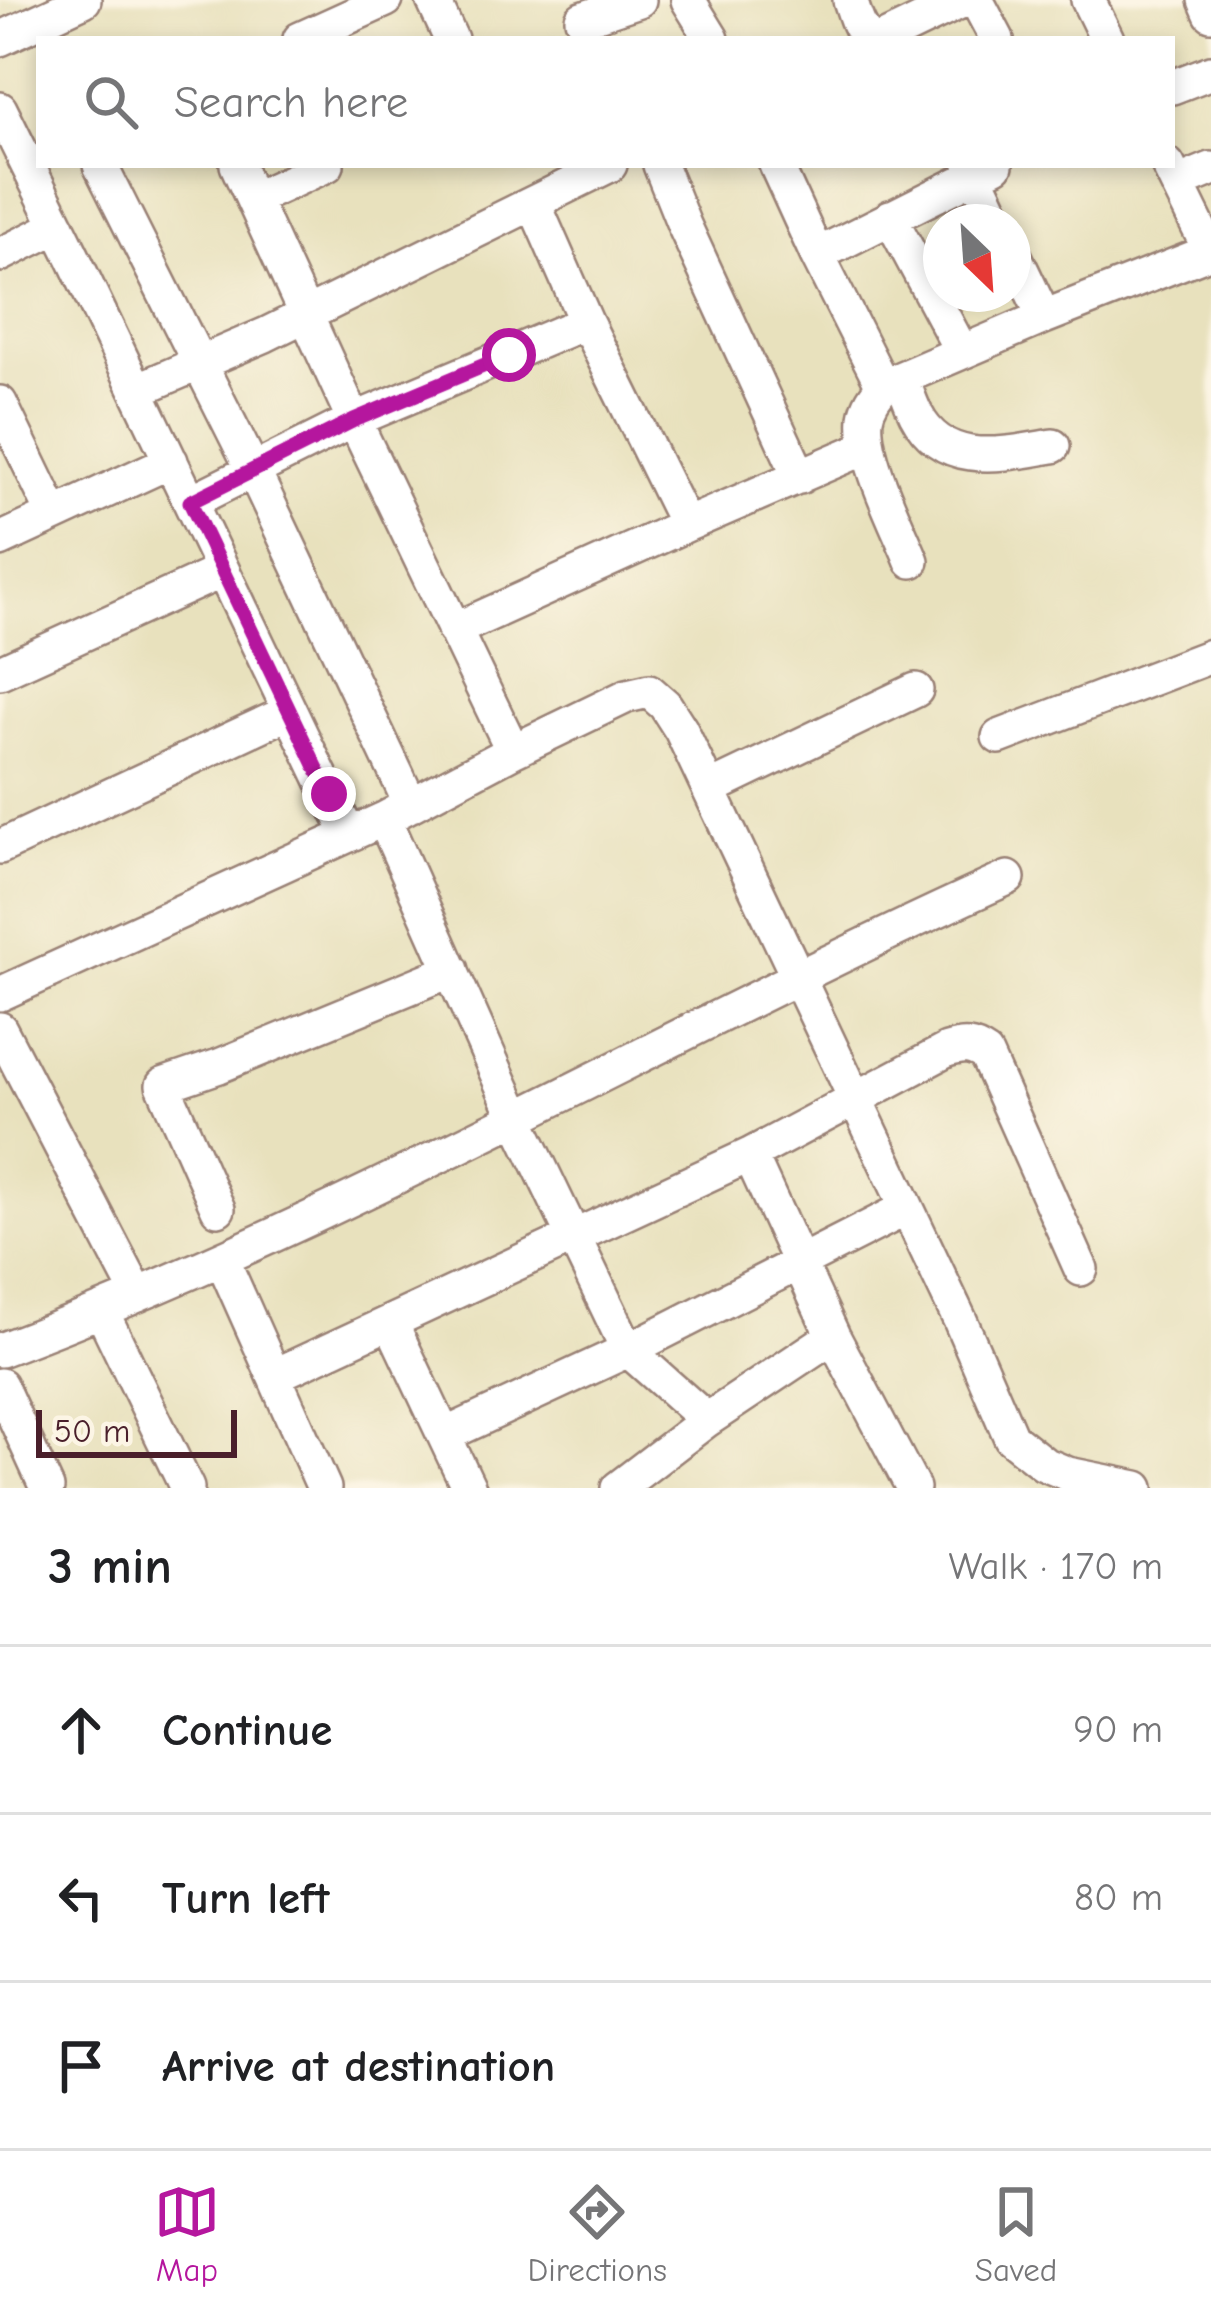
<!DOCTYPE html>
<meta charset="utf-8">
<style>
:root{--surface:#fff;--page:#f2f2f2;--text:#202124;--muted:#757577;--line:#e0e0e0;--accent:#b5179e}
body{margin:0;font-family:"Comic Neue",sans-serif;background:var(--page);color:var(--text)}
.compass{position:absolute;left:923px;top:204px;width:108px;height:108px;border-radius:50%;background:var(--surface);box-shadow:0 6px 18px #0003;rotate:155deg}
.scale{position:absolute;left:36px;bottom:30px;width:201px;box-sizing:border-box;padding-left:12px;border:6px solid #4a1f2b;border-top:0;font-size:33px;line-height:42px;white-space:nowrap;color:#4a1f2b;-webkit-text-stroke:9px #fcf5e5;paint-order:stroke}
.stop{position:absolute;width:36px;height:36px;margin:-27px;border:9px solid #b5179e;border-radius:50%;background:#fff}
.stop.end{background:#b5179e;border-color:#fff;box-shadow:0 3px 12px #0008}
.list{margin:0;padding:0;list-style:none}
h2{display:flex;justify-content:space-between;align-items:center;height:156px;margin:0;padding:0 48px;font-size:51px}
h2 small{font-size:39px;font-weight:400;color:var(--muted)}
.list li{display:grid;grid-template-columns:78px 1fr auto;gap:36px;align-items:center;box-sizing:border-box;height:168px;padding:0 48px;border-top:3px solid var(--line)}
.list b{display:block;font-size:45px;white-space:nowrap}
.list em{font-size:39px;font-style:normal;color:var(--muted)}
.icon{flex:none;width:66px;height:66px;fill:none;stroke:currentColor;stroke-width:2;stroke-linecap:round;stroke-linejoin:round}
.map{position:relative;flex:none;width:1211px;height:1488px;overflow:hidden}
.search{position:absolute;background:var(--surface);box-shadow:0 6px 18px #0003;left:36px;right:36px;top:36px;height:132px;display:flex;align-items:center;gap:30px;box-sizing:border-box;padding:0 42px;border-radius:0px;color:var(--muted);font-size:45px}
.sheet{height:660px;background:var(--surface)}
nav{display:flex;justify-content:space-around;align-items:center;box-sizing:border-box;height:168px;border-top:3px solid var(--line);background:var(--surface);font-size:33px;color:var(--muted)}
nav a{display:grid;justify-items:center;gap:6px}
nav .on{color:var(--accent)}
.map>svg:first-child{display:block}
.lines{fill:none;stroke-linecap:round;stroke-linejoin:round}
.minor-casing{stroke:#998074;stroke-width:38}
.minor{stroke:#fff;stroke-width:33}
.route{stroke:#b5179e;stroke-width:15}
</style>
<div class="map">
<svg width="1211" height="1488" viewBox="0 0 1211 1488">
<rect width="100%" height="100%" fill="#fcf5e5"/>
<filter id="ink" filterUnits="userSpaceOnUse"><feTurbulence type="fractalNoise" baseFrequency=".00833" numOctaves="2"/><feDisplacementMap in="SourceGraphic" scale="24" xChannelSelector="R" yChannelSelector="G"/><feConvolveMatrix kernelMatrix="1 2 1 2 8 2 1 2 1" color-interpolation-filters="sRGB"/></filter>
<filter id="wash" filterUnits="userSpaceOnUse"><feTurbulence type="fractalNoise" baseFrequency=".004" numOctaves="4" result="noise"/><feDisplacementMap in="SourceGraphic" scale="48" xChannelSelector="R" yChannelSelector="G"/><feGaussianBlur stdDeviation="2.7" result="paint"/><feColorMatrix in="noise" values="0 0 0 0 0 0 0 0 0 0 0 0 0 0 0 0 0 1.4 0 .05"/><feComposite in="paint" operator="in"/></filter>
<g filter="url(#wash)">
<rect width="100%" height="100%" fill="#e8e1bd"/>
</g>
<g filter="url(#ink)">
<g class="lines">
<g class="minor-casing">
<path id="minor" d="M433,0L451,39
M688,0L712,39
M850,0C855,14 858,31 871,39
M972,0L980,7L997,39
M1088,0L1107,39
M1205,0L1211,14
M582,19L639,0
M0,39L84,0
M300,39L386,0
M883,39L964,0
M1172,87L1211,72
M0,109L73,257L349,835
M100,165L253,470L411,805
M237,165L354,420L513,751
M660,165L684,225L800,477
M776,165L817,255L883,386
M971,165L998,222
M1168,165L1210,251
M1177,183L1211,169
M253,199L327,165
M534,204L586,322L686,525
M890,217L962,352
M1013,252L1044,317
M0,255L58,226
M817,255L996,165
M902,378C906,389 910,402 916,414C944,469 1003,454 1053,446
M137,390L265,335L610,165
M0,403L54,515
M190,502L354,420L586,322
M0,540L171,461
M912,561C897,524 862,457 866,418C868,405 875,396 883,386L1044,317L1211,251
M454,630L686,525L867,447
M0,672L222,571
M999,737L1211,656
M709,789L916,690
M384,819L517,1119L628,1350L707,1420
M0,847L289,712
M0,994L384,819L513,751L627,696L649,691L665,705L681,730L960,1320L1011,1438L1044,1464L1068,1474L1137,1488
M0,1029L138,1295
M750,1155L833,1336L913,1488
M218,1209L163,1085L219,1066L452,970
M222,1259L324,1488
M102,1312L187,1488
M391,1323L469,1488
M0,1350C348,1220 670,1030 1008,878
M276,1375L750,1155L947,1050C964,1045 972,1045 986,1055L1081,1269
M0,1385L47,1488
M445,1435L628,1350L907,1208
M618,1488L707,1420L833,1336"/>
</g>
<use href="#minor" class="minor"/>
</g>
</g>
<g class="lines" filter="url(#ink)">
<path class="route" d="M329,794L190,502L354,420L509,355"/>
</g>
</svg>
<svg class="compass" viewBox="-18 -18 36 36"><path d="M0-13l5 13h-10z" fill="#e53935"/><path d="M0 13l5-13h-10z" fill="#757577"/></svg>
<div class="scale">50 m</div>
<div class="stop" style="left:509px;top:355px"></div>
<div class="stop end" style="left:329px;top:794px"></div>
<div class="search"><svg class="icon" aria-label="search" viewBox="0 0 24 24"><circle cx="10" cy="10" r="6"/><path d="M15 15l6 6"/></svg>Search here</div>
</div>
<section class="sheet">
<h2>3 min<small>Walk · 170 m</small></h2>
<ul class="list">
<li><svg class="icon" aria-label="ahead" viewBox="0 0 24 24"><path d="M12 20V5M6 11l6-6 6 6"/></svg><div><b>Continue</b></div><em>90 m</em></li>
<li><svg class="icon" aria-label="left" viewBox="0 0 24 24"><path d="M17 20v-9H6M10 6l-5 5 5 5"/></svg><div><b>Turn left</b></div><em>80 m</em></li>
<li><svg class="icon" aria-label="arrive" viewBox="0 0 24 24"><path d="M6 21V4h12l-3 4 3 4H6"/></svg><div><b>Arrive at destination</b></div></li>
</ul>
</section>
<nav>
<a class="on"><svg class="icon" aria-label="map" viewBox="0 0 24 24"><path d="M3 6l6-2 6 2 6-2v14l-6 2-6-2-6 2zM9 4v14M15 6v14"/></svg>Map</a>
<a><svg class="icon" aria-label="directions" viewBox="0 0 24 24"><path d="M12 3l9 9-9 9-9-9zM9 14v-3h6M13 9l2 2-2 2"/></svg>Directions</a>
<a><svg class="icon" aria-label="saved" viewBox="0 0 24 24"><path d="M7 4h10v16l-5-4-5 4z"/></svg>Saved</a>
</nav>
